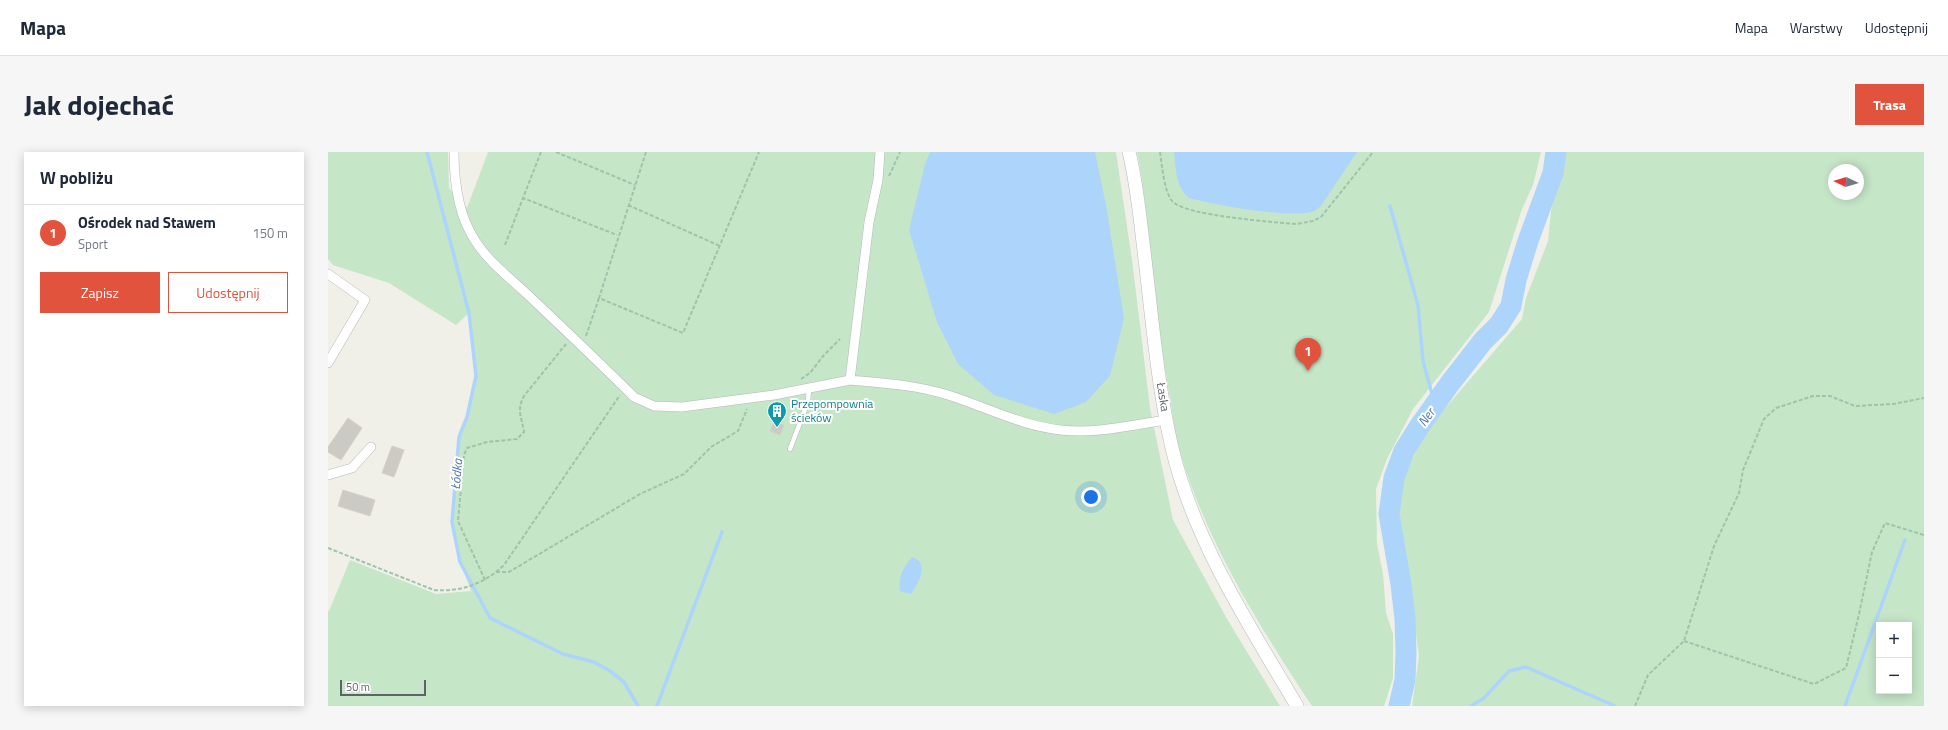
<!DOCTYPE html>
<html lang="pl">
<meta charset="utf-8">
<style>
:root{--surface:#fff;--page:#f6f6f7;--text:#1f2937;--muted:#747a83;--line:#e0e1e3;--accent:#e1533d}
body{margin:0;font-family:"Titillium Web",sans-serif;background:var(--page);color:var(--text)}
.controls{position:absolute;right:12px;bottom:12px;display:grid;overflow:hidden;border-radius:0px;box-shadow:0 2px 10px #0003}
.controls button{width:36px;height:36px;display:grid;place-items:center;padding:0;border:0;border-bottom:1px solid var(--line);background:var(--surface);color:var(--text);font:20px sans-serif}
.compass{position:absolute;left:1500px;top:12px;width:36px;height:36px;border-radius:50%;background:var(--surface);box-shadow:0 2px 10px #0003;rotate:274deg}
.scale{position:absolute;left:12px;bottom:10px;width:86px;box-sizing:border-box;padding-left:4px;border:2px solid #5f6267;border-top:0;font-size:11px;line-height:14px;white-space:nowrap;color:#5f6267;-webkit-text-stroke:3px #fff;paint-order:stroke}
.you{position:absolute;left:763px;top:345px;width:14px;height:14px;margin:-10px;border:3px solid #fff;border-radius:50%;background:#1a73e8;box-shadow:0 0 0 6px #1a73e833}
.badge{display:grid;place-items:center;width:26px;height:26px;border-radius:50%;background:var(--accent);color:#fff;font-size:13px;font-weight:700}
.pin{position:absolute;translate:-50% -33px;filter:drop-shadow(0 1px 2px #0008)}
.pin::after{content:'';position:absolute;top:21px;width:14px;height:12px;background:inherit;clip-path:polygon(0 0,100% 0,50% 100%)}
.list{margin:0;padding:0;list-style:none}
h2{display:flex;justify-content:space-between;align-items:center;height:52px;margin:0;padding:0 16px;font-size:17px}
h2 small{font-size:13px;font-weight:400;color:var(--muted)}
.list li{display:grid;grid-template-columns:26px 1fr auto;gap:12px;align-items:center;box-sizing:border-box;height:56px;padding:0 16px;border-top:1px solid var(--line)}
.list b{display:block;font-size:15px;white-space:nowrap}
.list p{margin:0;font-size:13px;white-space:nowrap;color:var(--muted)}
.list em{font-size:13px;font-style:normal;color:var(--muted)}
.actions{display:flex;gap:8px;padding:12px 16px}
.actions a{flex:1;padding:9px 0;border:1px solid var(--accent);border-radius:0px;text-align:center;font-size:14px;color:var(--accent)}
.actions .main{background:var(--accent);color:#fff}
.map{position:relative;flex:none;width:1596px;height:554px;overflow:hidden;border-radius:0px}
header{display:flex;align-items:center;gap:24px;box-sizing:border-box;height:56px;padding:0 20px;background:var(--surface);border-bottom:1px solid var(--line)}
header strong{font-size:19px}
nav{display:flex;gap:22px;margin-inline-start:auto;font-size:14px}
.intro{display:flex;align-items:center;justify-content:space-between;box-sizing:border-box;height:96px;padding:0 24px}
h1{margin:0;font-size:28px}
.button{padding:10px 18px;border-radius:0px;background:var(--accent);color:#fff;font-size:14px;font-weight:700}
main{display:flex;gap:24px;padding:0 24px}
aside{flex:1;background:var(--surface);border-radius:0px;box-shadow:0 2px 10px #0003}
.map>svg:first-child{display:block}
.green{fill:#c6e6c8;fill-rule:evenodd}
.water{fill:#add5fb}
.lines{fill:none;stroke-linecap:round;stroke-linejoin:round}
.stream{stroke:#add5fb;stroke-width:3.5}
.river{stroke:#add5fb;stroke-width:21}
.building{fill:#cccac4;stroke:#d5d1c6}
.service-casing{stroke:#b5b7bb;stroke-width:5.5}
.minor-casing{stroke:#b5b7bb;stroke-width:10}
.secondary-casing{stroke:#b6b9be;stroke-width:14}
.path{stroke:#9ec4ab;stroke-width:2;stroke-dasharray:4 2;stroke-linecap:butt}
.service{stroke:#fff;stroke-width:4.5}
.minor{stroke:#fff;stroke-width:9}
.secondary{stroke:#fff;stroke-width:13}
.labels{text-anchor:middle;stroke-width:4;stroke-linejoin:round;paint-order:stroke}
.street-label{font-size:12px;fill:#5f6267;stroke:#fff}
.culture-label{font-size:12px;fill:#0d838f;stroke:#fff;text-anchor:start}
.water-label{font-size:13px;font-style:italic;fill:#4974ae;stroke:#fff}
</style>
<header>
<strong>Mapa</strong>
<nav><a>Mapa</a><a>Warstwy</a><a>Udostępnij</a></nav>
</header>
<div class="intro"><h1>Jak dojechać</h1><a class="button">Trasa</a></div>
<main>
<aside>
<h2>W pobliżu<small></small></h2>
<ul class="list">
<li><span class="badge">1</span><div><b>Ośrodek nad Stawem</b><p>Sport</p></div><em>150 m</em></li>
</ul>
<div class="actions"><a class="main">Zapisz</a><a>Udostępnij</a></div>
</aside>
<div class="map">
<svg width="1596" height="554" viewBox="0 0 1596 554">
<rect width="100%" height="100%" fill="#f0efe8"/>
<path class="green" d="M0,0H120L121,36L139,56L160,0H788L804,108L822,256L845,368L899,467L952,554H0V459H1L22,408L108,442L143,439L132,410L124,370L131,285L139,265L148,224L141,161L128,173L61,131L5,113L0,107Z
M809,0H1213L1205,33L1194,57L1161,160L1085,257L1059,307L1048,337L1049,392L1055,422L1058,461L1065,482V526L1056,554H984C931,474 878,389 851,297C846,280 845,262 842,246C834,202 828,158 823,114C819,76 817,38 809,0Z
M1236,0H1596V554H1084L1091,504L1079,418L1070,384V356L1076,325L1090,295L1113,261L1194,167L1198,146L1220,89L1223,59ZM1506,18H1530V42H1506ZM1551,473H1581V539H1551Z"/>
<path class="water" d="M602,0H767L778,53L796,166L782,224L758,250L726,262L666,243L630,212L609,170L581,78L597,12Z
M846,0H1029L993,54C990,56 987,59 983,60C958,66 887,53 861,46C847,34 848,17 846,0Z
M584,405C602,411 591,431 583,442L572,439C570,425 575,416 584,405Z"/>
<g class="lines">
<path class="stream" d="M99,0L141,161L148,224L139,265L131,285L124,370L132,410L162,466L235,502L266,510L282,519L296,530L310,554
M1062,54L1090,153L1095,209L1107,253
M329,554L394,380
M1143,554L1156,546L1181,519L1198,515L1287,554
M1517,554L1577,388"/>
<path class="river" d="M1071,554L1077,528L1078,500L1077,467L1073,432L1061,362L1066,326L1076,299L1091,275L1123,230L1155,189L1171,173L1183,154L1188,128L1200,89L1225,21L1228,0"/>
</g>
<path class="building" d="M20,266L34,276L13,308L0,300V295Z
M446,269L456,273L452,283L442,279Z
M64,294L76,298L66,325L54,321Z
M15,338L47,348L42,364L10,354Z"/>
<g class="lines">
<g class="service-casing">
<path id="service" d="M462,297L480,250L481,236"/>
</g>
<g class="minor-casing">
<path id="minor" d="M126,0C126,30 131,65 148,90C161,110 182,126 199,142C235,176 271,210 306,245L326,254L354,255L446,243L522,228
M552,0L550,28L541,70L522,228C555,231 588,233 620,243C658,255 694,274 733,278C768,282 804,273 838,268
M0,122L37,148L0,211
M0,323L24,316L43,295"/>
</g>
<g class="secondary-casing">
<path id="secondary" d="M801,0C809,32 812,66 816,99C824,164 829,231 844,296C866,389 921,473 969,554"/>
</g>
<path class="path" d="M213,0L195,46L289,83
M228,0L307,33
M318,0L271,146L355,181L431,0
M832,0C834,13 836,41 845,50C860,64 945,70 968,72L985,69L993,65L1045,0
M561,24L572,0
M300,53L392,94
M177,93L195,46
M258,184L271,146
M473,227L482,221L496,203L512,187
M0,396L106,438C133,440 156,432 176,413L292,243
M168,420H181L312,342L356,322L383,295L410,279L419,257
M157,428L130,369L136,303L139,296L159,290L189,287L196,280C194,265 188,259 196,244L238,192
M1356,489L1486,532L1518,516L1531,462L1544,400L1557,371L1596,383
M1307,554L1320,523L1356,489L1386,394L1411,341L1415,318L1436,267L1448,256L1485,244H1502L1527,254L1565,252L1596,246"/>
<use href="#service" class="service"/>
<use href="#minor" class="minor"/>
<use href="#secondary" class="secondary"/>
</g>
<defs>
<g id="building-pin" transform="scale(1)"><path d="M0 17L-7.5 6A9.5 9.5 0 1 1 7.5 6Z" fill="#0f9aa8" stroke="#fff"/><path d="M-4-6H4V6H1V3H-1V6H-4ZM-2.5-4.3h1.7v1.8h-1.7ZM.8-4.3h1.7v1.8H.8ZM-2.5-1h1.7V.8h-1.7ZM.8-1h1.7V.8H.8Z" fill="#fff"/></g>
</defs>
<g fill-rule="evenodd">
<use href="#building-pin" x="449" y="259"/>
</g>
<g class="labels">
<g class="street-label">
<text transform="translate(835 245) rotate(81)" y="4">Łaska</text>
</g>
<g class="culture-label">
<text x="463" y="256">Przepompownia<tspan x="463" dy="14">ścieków</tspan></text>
</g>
<g class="water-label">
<text transform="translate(1098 265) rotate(-55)" y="5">Ner</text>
<text transform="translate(128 322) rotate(-85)" y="5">Łódka</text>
</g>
</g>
</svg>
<div class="controls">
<button>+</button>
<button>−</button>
</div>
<svg class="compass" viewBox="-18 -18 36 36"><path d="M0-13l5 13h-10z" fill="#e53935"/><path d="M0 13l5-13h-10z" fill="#747a83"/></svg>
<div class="scale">50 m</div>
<div class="you"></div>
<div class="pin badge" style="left:980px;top:219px">1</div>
</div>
</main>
